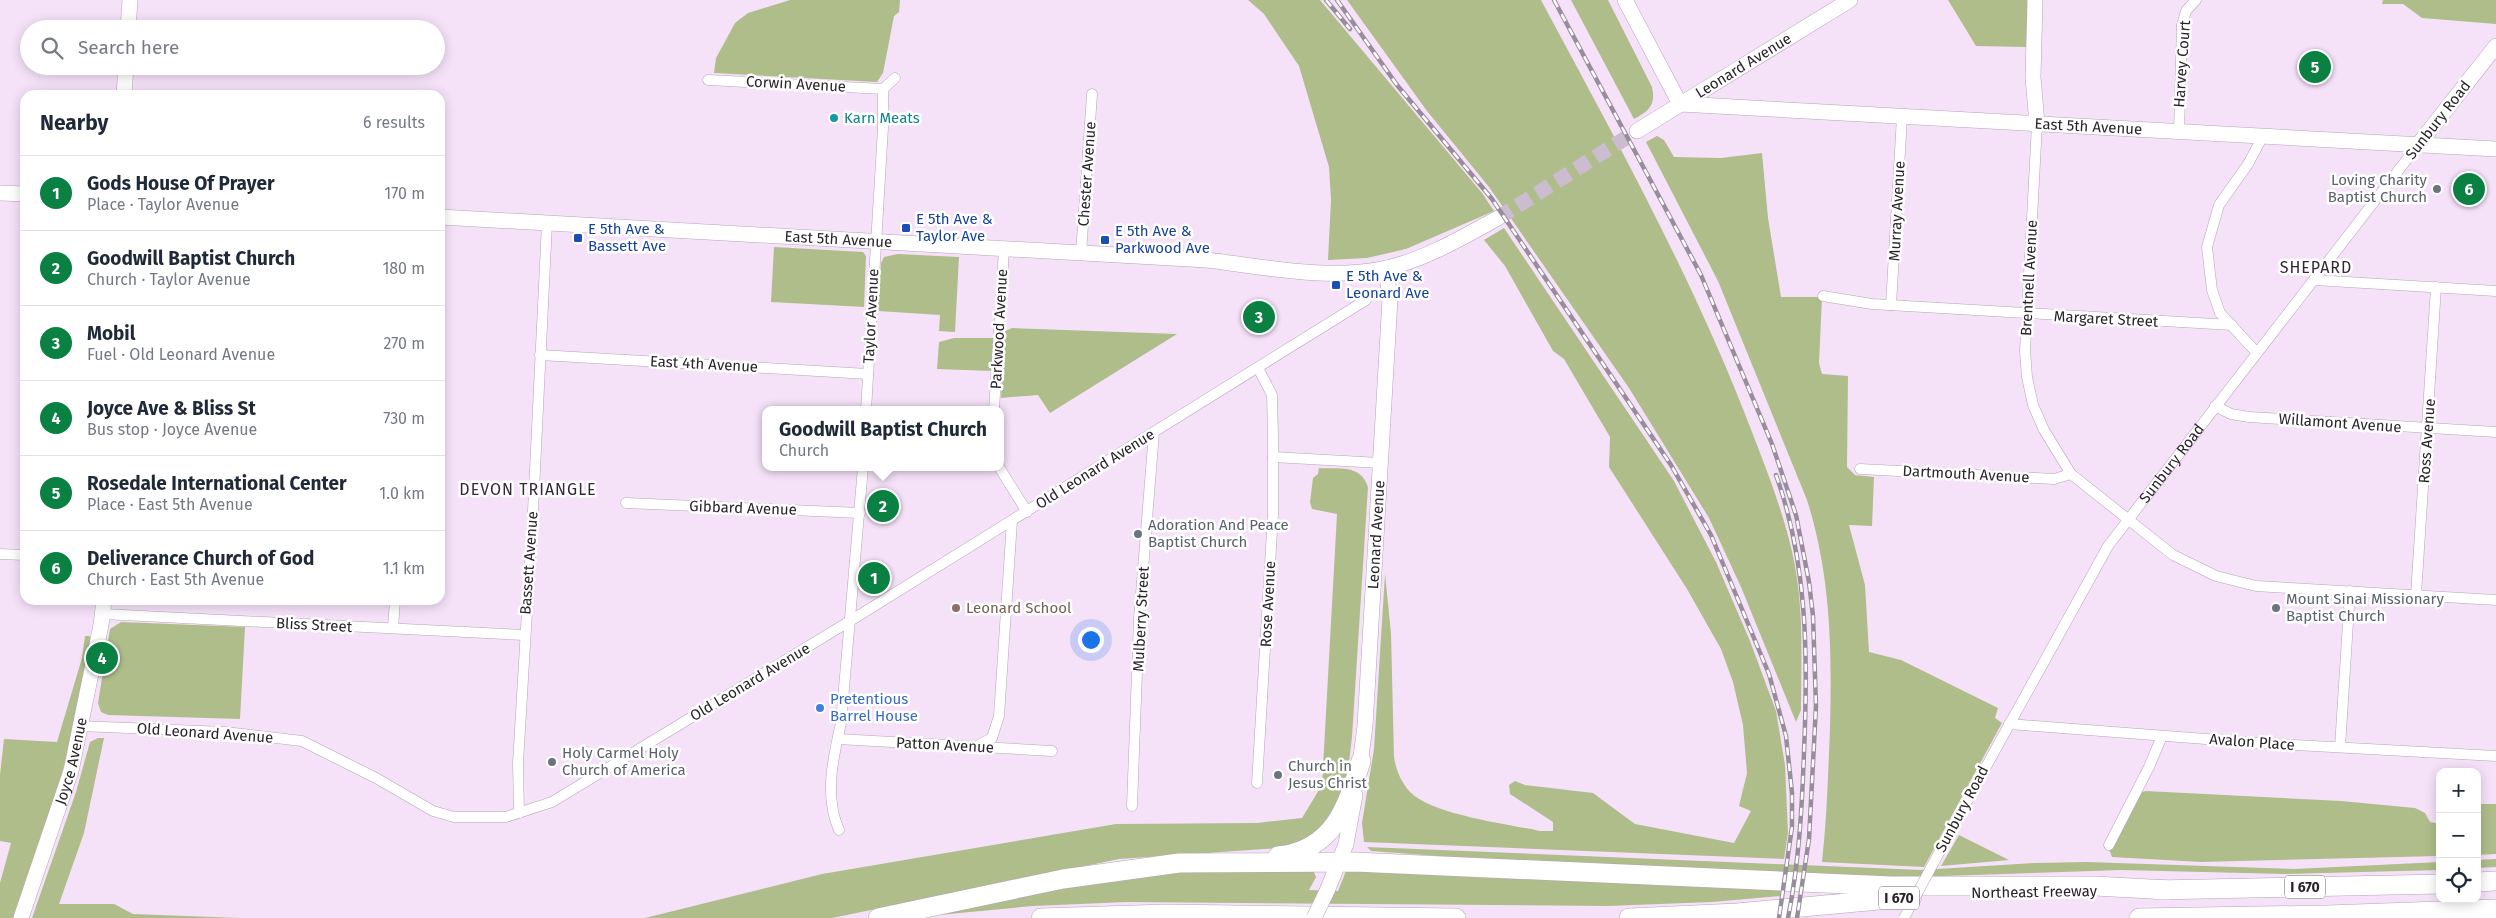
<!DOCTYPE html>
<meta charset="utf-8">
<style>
:root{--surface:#fff;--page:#f6f6f7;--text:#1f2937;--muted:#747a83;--line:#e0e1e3;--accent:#0b8043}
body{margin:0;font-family:"Fira Sans",sans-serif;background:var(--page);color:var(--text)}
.controls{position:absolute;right:15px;bottom:15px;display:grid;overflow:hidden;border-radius:10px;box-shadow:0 2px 12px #0003}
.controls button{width:45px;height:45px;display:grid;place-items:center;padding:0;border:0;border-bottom:1px solid var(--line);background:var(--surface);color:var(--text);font:25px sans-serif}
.you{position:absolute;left:1090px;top:639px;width:18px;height:18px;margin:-12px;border:4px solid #fff;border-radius:50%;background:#1a73e8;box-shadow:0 0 0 8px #1a73e833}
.badge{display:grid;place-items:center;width:32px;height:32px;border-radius:50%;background:var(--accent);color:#fff;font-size:16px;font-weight:700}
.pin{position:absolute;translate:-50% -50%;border:2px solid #fff;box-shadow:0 1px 5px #0006}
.popup{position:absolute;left:762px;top:406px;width:242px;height:65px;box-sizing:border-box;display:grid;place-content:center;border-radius:10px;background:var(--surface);filter:drop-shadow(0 1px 4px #0005);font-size:16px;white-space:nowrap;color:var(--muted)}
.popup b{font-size:19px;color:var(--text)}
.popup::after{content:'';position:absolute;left:50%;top:100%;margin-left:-10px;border:10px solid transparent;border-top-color:var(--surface)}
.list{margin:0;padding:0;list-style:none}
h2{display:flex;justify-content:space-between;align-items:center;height:65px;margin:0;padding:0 20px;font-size:21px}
h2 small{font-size:16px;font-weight:400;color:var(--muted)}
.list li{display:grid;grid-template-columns:32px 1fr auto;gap:15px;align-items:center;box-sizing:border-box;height:75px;padding:0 20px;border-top:1px solid var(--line)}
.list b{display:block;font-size:19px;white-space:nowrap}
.list p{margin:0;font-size:16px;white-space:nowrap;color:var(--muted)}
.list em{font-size:16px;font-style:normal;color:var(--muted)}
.icon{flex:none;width:28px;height:28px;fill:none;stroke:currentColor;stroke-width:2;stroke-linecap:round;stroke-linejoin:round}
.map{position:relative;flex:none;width:2496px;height:918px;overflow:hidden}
.search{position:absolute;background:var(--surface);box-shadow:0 2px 12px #0003;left:20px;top:20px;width:425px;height:55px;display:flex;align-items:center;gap:12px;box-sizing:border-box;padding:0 18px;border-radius:28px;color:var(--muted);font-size:19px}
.panel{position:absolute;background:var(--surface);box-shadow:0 2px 12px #0003;left:20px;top:90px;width:425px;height:515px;border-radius:15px}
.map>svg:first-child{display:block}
.green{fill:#afbd8b}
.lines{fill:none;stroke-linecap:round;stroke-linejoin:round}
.secondary-tunnel{stroke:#ccbcd0;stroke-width:15;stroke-dasharray:15 8;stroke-linecap:butt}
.street-casing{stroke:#b5a3b8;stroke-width:11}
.secondary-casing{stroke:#b5a3b8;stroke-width:16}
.highway-casing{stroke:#b5a3b8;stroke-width:20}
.street{stroke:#fff;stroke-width:10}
.secondary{stroke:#fff;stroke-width:15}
.highway{stroke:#fff;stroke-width:19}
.rail-casing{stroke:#998c9c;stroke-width:4.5}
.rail{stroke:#fff;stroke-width:2.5;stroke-dasharray:8;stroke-linecap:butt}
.street-bridge-casing{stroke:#b5a3b8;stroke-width:11;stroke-linecap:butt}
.secondary-bridge-casing{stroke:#b5a3b8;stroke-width:16;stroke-linecap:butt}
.street-bridge{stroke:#fff;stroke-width:10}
.secondary-bridge{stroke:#fff;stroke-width:15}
.culture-dot{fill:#0f9aa8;stroke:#fff;stroke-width:2}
.worship-dot{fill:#6b7280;stroke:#fff;stroke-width:2}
.transit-dot{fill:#1a4fb4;stroke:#fff;stroke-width:2}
.education-dot{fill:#8d6e63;stroke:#fff;stroke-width:2}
.shop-dot{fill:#3f7fe0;stroke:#fff;stroke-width:2}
.labels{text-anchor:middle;stroke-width:5;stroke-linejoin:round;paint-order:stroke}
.shield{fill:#fff;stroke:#6a656b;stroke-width:1}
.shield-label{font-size:14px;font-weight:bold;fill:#2a232b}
.street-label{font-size:15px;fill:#2a232b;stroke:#fff}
.culture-label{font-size:15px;fill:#0d838f;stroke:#fff;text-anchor:start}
.worship-label{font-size:15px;fill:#5b616d;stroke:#fff;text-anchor:start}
.transit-label{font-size:15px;fill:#164399;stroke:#fff;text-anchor:start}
.education-label{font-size:15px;fill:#785e54;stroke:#fff;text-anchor:start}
.shop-label{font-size:15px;fill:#366cbe;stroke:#fff;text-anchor:start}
.neighbourhood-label{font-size:16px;letter-spacing:1px;fill:#352738;stroke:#fff}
</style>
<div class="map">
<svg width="2496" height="918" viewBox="0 0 2496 918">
<rect width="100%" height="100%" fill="#f5e2f9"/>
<path class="green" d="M790,0H900L899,12L894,16L883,73L877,82L714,73L716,58L735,23L748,13Z
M1248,0H1320L1482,193L1494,211L1406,249L1367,258L1328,260L1331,200L1329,167L1299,66L1264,14Z
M1347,0H1541C1617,142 1695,282 1752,432C1772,484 1794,539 1799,595C1803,633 1801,672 1801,710L1796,722L1741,587L1709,518L1629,388L1489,187L1427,111Z
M1571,0H1608L1652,87C1656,105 1649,111 1634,119Z
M1948,0H2030L2027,47L1976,46Z
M2383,0H2496V24L2422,18L2403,4H2382Z
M1657,136L1664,140L1674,157L1721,158L1762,153L1768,218L1781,297H1822L1819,363L1822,374L1848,376L1847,467L1855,475L1874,477L1872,526L1849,525L1865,585L1869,652L1901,660L1998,708L1995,718L2002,723L1924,867L1822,862C1827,818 1828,774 1830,729C1832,650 1831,576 1807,500L1718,281L1646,142Z
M1504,228L1674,481L1716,562L1750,641L1776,711L1785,765L1788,833L1784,859L1364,842L1362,823L1374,749L1385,574L1391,633L1394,757C1396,770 1401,782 1410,792C1433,815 1508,824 1540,831H1553V822L1510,794L1509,785L1515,781L1525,785L1593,793L1635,824L1734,843L1751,811L1739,806L1747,773L1743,725L1733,682L1721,649L1687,589L1609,467L1610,437L1564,359L1553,351L1505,266L1484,240Z
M774,247L863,252L866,256L864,307L771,302Z
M898,254L959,257L955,332L939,331L940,315L878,311L881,263L884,257Z
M1012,328L1177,334L1050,413L1038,395L1001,398L1004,338L1005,331Z
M954,338H996L994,371L937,369L939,342Z
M1319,468C1339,469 1361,464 1368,487L1352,737L1346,788L1322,829L1296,844L1280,848L1119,859L832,918H645L822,874L1116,824L1257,823L1302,818L1322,785L1337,514L1312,509L1310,502L1313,478L1318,474Z
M121,622L245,627L240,719L108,715L101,712L98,703L110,629Z
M85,636H89L92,640C77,736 47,826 15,918H0V883L11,843L0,841V775L4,739L57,742L82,658Z
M98,738H104L84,833L59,904H114L133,914L239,918H32L76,792L90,742Z
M2146,791L2341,801L2415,808L2425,813L2430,822L2440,824V856L2201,862L2112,857L2109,849L2138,793Z
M2477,804H2496V854L2477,855Z
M1959,835L2009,860L1941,866Z
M1367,847L1921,870L2034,863L2087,862L2294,869L2440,862V870L2285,874L2121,870L1944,876H1833L1478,859L1371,851Z
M2496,859V867L2477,868V860Z
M1351,868L1781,884L1780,896L1712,902L1608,906L1126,902L1033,906L928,916C999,901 1070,884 1142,876C1199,869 1256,871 1313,870L1316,877L1309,890L1338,891L1346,871Z"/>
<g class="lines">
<path class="secondary-tunnel" d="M1498,218L1637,131"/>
<g class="street-casing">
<g id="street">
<path d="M708,80L883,89"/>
<path d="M2037,124L2025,351L2027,377L2033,405L2044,430L2071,474L2173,555L2216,576L2256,586L2496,600"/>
<path d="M2179,132L2182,25L2186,11L2196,0"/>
<path d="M1081,254L1092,94"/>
<path d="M2314,280L2496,291"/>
<path d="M1823,296L1872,304L2232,325"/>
<path d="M1891,305L1902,117"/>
<path d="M2257,353L2220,313L2212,290L2207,247L2219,205L2248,164L2263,136"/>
<path d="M540,355L868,374"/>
<path d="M2215,406L2231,414L2249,417L2496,432"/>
<path d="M866,410L883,128V89L895,78"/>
<path d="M994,410L1004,249"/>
<path d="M1273,457L1380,463"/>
<path d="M999,467L1027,512"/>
<path d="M1860,469L2054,479L2071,474"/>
<path d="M626,503L860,513"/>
<path d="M0,554L25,555"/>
<path d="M2416,595L2436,287"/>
<path d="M103,614L524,635"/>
<path d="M393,628L395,600"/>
<path d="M2009,724L2258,743L2496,756"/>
<path d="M80,726L225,732L302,741L376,778L433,811L454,817H506L552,802L850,621L1366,300"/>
<path d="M838,739L1052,751"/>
<path d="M975,747L992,738L999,716L1012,521"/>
<path d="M2340,747L2350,591"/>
<path d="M1257,783L1273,514V436L1272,395L1258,368"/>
<path d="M1132,806L1139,619L1154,432"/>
<path d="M519,813L518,763L533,511L547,223"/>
<path d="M839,830C824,796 833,758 841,723L863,467"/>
<path id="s1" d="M1950,832L2108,546L2418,145"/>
<path d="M2109,845L2149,767L2162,736"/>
</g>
</g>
<g class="secondary-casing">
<g id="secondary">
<path d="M1625,0L1680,104"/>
<path d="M2035,0L2033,77L2037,124"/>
<path d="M128,29L130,0"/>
<path d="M124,95L126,66"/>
<path id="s2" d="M1680,104L2496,149"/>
<path id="s3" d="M1637,131L1850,0"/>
<path d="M2418,145L2496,46"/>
<path d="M0,193L25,194"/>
<path id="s4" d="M440,217L1207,260C1266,267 1328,281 1387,268C1426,259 1463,237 1498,218"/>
<path id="s5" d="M1359,772L1365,726L1390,299L1386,268"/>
<path d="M1327,891L1346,844L1355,795"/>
<path id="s6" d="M21,918L71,771L101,625L104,600"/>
</g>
</g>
<g class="highway-casing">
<path id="highway" d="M1278,856C1334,850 1347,807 1361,761
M2477,882L2496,881
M2157,890L2440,884
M878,918L1063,879L1179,863L1355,862L1891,886H2095L2169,890
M1041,918L1165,914L1456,918
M1629,918L1737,913L1912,897
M2139,918L2327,915L2496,909"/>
</g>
<use href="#street" class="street"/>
<use href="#secondary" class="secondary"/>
<use href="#highway" class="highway"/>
<g class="rail-casing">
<path id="rail" d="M1326,0L1350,29
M1337,0L1397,85L1492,199L1671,465L1711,535L1769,674L1786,736L1792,793V827L1779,918
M1554,0L1701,275L1772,444L1796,515L1809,582L1813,616L1816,706L1809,839L1797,918
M1776,475C1808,564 1808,658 1804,752C1802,808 1799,863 1788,918"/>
</g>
<use href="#rail" class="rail"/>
<g class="street-bridge-casing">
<path id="street-bridge" d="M1904,918L1950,832"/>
</g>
<g class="secondary-bridge-casing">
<path id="secondary-bridge" d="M1314,918L1327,891"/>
</g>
<use href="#street-bridge" class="street-bridge"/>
<use href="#secondary-bridge" class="secondary-bridge"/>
</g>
<circle class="culture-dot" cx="834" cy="118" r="5"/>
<g class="worship-dot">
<circle cx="2437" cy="189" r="5"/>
<circle cx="1138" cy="534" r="5"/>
<circle cx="2276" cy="608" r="5"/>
<circle cx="552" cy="762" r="5"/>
<circle cx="1278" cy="775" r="5"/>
</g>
<g class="transit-dot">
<rect x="901" y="223" width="10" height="10" rx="2.5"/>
<rect x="573" y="233" width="10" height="10" rx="2.5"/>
<rect x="1100" y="235" width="10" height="10" rx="2.5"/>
<rect x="1331" y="280" width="10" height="10" rx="2.5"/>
</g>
<circle class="education-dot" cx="956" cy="608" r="5"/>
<circle class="shop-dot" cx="820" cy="708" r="5"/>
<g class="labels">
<g class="shield">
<rect x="2285" y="875.5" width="40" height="23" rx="4"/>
<rect x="1879" y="886.5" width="40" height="23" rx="4"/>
</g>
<g class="shield-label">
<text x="2305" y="892">I 670</text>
<text x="1899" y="903">I 670</text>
</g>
<g class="street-label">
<text transform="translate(2182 64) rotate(-86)" y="5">Harvey Court</text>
<text dy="5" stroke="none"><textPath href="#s3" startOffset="125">Leonard Avenue</textPath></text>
<text transform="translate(796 84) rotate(3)" y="5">Corwin Avenue</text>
<text transform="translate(2438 120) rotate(-52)" y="5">Sunbury Road</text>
<text dy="5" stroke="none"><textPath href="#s2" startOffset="409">East 5th Avenue</textPath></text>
<text transform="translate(1087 174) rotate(-86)" y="5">Chester Avenue</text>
<text transform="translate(1897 211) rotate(-87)" y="5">Murray Avenue</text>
<text dy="5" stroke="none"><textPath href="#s4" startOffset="399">East 5th Avenue</textPath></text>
<text transform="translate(2029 278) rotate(-87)" y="5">Brentnell Avenue</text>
<text transform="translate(871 316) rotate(-87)" y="5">Taylor Avenue</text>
<text transform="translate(2106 319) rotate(3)" y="5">Margaret Street</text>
<text transform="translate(999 329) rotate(-87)" y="5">Parkwood Avenue</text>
<text transform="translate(704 364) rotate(3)" y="5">East 4th Avenue</text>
<text transform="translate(2340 423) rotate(4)" y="5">Willamont Avenue</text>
<text transform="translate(2427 441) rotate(-86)" y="5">Ross Avenue</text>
<text dy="5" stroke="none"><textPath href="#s1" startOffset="431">Sunbury Road</textPath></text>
<text transform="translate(1095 469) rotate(-32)" y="5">Old Leonard Avenue</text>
<text transform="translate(1966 474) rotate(3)" y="5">Dartmouth Avenue</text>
<text transform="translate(743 508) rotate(2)" y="5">Gibbard Avenue</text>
<text dy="5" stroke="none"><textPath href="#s5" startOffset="238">Leonard Avenue</textPath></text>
<text transform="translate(529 563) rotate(-86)" y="5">Bassett Avenue</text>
<text transform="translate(1268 604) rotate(-87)" y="5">Rose Avenue</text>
<text transform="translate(1141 619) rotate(-87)" y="5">Mulberry Street</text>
<text transform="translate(314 625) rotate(3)" y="5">Bliss Street</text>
<text transform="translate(750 682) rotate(-31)" y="5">Old Leonard Avenue</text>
<text transform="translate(205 733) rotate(4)" y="5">Old Leonard Avenue</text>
<text transform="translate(2252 742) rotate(4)" y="5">Avalon Place</text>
<text transform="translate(945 745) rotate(3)" y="5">Patton Avenue</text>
<text dy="5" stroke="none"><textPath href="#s6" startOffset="165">Joyce Avenue</textPath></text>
<text transform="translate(1962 809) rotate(-62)" y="5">Sunbury Road</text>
<text transform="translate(2034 892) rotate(-1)" y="5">Northeast Freeway</text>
</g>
<g class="culture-label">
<text x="844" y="123">Karn Meats</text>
</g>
<g class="worship-label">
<text x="2427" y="185" text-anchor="end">Loving Charity<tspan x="2427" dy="17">Baptist Church</tspan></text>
<text x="1148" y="530">Adoration And Peace<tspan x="1148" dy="17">Baptist Church</tspan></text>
<text x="2286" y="604">Mount Sinai Missionary<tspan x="2286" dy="17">Baptist Church</tspan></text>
<text x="562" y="758">Holy Carmel Holy<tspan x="562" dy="17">Church of America</tspan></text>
<text x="1288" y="771">Church in<tspan x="1288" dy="17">Jesus Christ</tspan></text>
</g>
<g class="transit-label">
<text x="916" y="224">E 5th Ave &amp;<tspan x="916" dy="17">Taylor Ave</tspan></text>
<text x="588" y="234">E 5th Ave &amp;<tspan x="588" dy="17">Bassett Ave</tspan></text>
<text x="1115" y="236">E 5th Ave &amp;<tspan x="1115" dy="17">Parkwood Ave</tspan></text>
<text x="1346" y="281">E 5th Ave &amp;<tspan x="1346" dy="17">Leonard Ave</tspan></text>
</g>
<g class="education-label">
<text x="966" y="613">Leonard School</text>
</g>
<g class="shop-label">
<text x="830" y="704">Pretentious<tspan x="830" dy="17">Barrel House</tspan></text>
</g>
<g class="neighbourhood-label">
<text x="2316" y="273">SHEPARD</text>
<text x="528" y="495">DEVON TRIANGLE</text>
</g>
</g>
</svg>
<div class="controls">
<button>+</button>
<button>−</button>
<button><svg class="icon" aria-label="locate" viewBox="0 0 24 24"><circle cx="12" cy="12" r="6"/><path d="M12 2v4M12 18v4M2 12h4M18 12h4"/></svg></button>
</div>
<div class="you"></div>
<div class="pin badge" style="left:874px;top:578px">1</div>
<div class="pin badge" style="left:883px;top:506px">2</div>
<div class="popup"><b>Goodwill Baptist Church</b>Church</div>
<div class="pin badge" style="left:1259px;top:317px">3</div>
<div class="pin badge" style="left:102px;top:658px">4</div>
<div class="pin badge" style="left:2315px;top:67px">5</div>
<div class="pin badge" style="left:2469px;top:189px">6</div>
<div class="search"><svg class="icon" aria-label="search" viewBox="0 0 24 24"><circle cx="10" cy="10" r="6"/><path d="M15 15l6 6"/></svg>Search here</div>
<section class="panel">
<h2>Nearby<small>6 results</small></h2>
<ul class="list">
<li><span class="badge">1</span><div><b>Gods House Of Prayer</b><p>Place · Taylor Avenue</p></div><em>170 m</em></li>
<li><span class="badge">2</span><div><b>Goodwill Baptist Church</b><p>Church · Taylor Avenue</p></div><em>180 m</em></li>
<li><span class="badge">3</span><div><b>Mobil</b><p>Fuel · Old Leonard Avenue</p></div><em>270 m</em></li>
<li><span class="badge">4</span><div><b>Joyce Ave &amp; Bliss St</b><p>Bus stop · Joyce Avenue</p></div><em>730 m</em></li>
<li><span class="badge">5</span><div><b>Rosedale International Center</b><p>Place · East 5th Avenue</p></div><em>1.0 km</em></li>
<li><span class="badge">6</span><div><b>Deliverance Church of God</b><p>Church · East 5th Avenue</p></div><em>1.1 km</em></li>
</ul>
</section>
</div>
